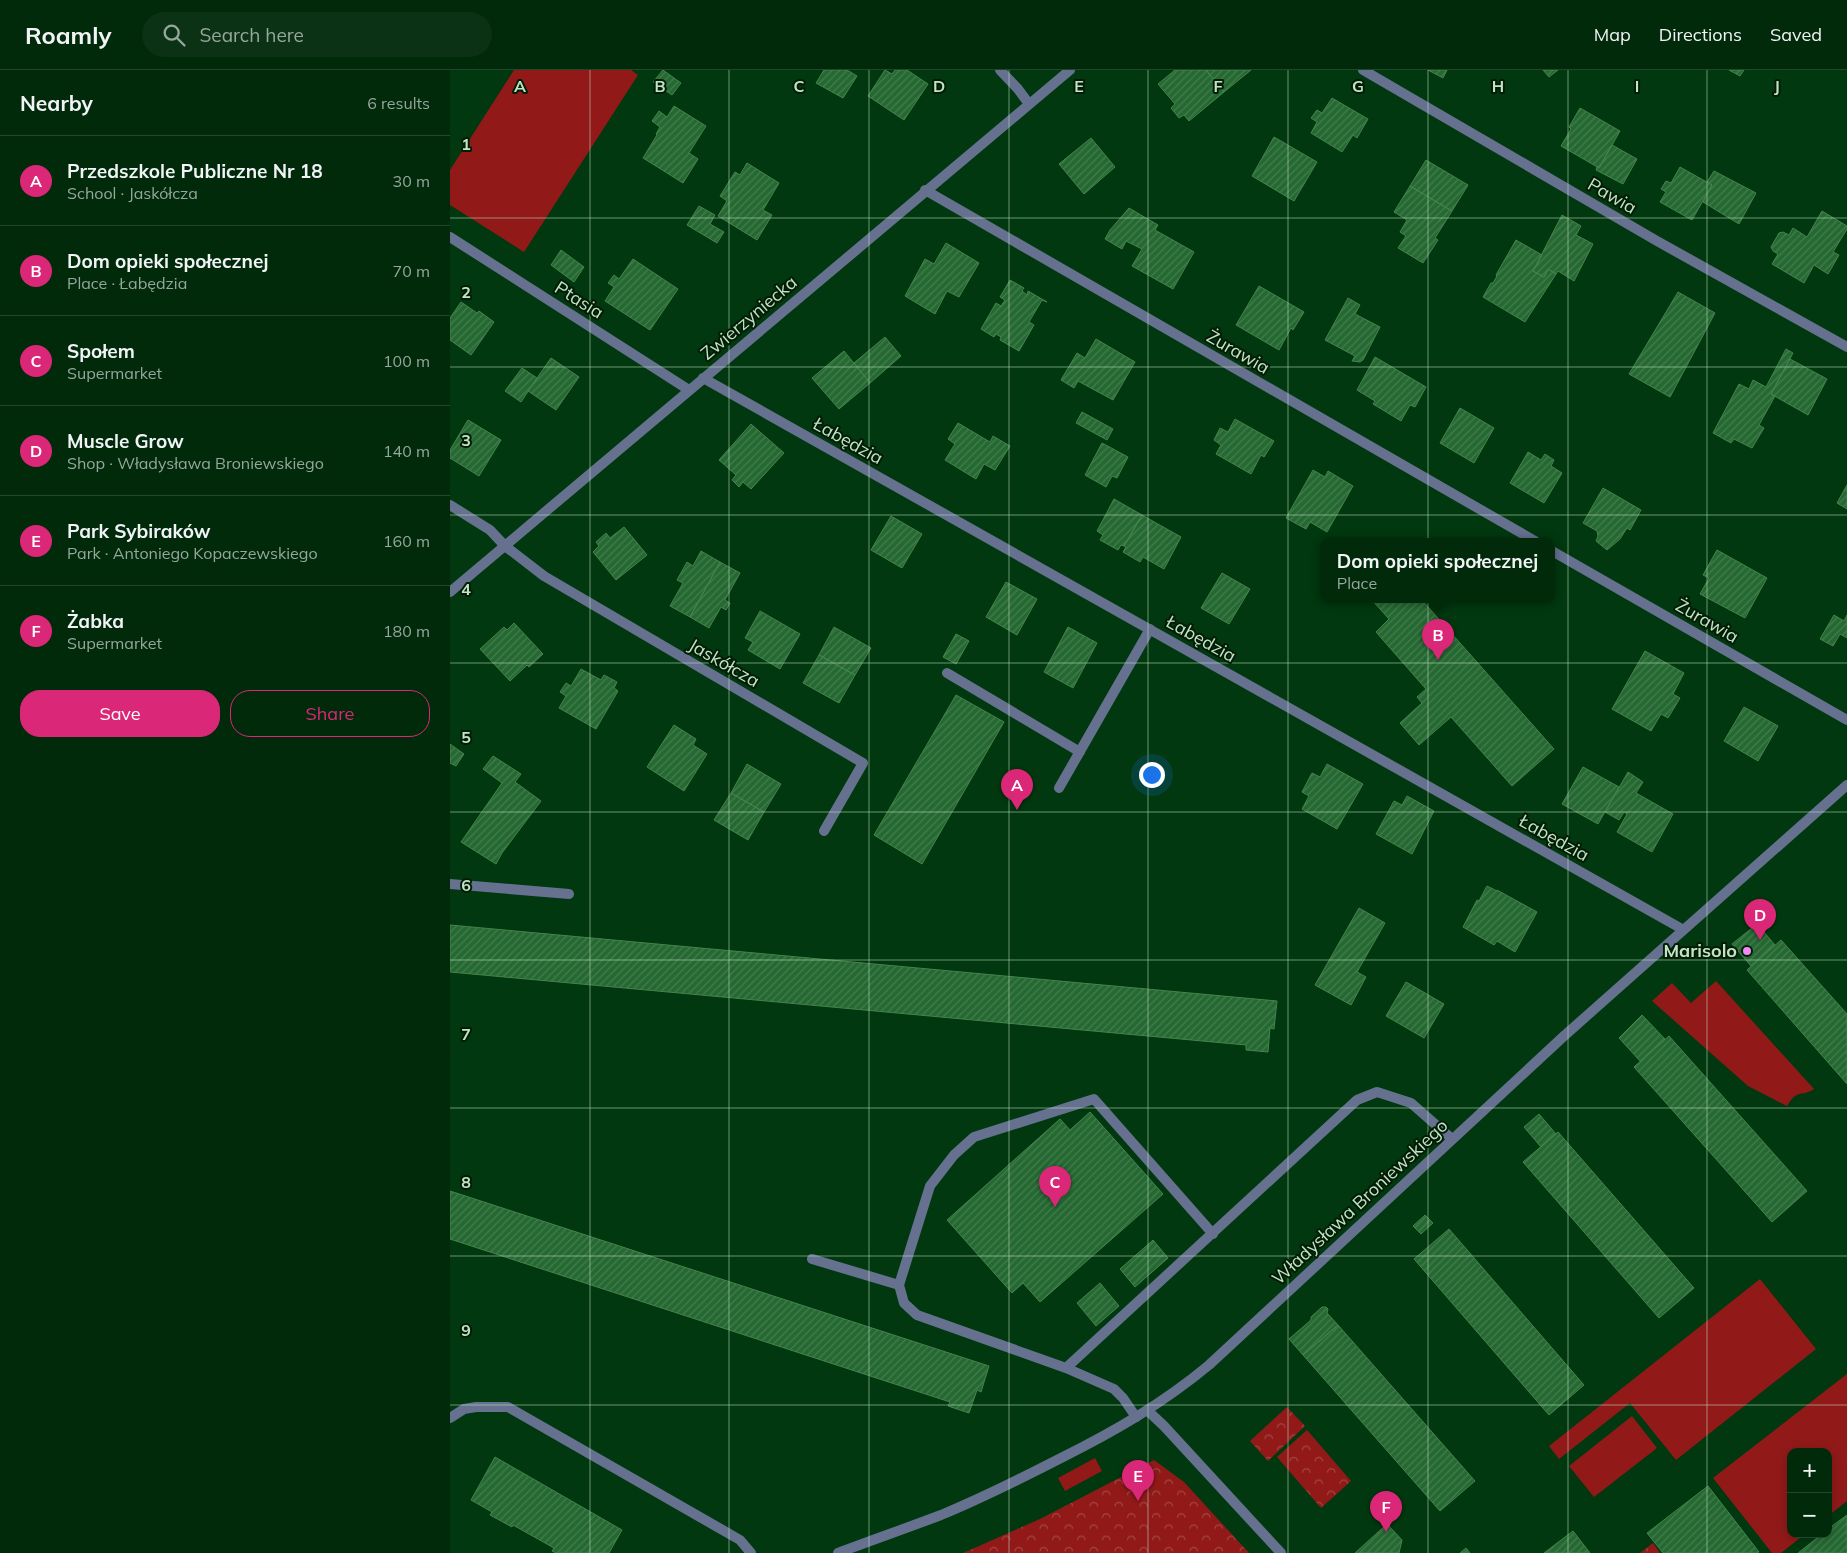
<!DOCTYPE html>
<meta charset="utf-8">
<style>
:root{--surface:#012a0b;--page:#0b3214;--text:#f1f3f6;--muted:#96a79d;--line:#23462c;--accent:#db2777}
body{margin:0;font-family:Mulish,sans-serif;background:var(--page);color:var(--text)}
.controls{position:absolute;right:15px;bottom:15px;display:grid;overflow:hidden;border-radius:10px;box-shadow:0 2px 12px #0003}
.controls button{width:45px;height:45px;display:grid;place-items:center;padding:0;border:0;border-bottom:1px solid var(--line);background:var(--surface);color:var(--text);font:25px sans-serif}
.you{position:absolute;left:701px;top:704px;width:18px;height:18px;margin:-12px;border:4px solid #fff;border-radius:50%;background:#1a73e8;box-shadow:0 0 0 8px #1a73e833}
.badge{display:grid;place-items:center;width:32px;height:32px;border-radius:50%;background:var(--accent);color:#fff;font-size:16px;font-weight:700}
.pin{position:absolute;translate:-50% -41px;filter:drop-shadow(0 1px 2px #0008)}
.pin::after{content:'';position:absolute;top:26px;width:18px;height:15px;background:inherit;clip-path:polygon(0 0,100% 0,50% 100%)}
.popup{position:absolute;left:870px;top:468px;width:235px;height:65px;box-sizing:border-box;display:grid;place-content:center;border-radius:10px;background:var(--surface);filter:drop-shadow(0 1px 4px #0005);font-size:16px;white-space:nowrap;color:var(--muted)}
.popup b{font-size:19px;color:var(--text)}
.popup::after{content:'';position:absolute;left:50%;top:100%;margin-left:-10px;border:10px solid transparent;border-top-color:var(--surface)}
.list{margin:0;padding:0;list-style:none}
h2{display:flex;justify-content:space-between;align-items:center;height:65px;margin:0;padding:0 20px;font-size:21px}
h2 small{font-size:16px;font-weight:400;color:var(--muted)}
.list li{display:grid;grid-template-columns:32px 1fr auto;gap:15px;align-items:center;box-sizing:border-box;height:90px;padding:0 20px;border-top:1px solid var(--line)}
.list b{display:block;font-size:19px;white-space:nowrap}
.list p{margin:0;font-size:16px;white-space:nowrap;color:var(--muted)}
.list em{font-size:16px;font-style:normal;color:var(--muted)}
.actions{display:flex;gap:10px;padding:15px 20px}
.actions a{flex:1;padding:11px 0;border:1px solid var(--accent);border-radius:20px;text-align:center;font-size:18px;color:var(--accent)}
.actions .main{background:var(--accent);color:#fff}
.icon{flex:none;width:28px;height:28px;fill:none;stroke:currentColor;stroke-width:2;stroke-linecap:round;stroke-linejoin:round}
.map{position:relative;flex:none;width:1397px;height:1483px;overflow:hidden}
header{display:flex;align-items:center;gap:30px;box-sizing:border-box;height:70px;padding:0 25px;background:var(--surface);border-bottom:1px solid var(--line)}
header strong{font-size:24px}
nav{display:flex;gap:28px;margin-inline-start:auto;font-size:18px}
.search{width:350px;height:45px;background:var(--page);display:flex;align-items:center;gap:12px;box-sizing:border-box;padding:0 18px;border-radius:28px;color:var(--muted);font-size:19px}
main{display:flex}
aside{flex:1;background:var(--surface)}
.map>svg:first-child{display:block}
.grass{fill:#911a19}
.park{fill:url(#park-crowns)}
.building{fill:url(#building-hatch);stroke:#43854c}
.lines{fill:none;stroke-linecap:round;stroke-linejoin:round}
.service{stroke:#65718f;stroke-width:10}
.minor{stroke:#65718f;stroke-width:10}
.grid{fill:none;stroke:#c2e3c4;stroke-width:1;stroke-opacity:0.55}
.poi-dot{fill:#f28af2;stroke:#021c06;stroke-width:2}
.labels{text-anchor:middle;stroke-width:4;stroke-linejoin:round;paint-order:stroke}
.street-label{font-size:18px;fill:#c2e3c4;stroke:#021c06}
.poi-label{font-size:18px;font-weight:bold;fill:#c2e3c4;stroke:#021c06;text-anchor:end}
.grid-label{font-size:16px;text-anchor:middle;font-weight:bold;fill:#c2e3c4;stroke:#021c06;stroke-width:4;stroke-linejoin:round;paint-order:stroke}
</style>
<header>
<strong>Roamly</strong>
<div class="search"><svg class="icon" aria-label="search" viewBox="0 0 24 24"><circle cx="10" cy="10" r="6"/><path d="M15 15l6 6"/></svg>Search here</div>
<nav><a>Map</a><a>Directions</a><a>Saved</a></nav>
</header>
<main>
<aside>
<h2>Nearby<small>6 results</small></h2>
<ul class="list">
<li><span class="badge">A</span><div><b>Przedszkole Publiczne Nr 18</b><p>School · Jaskółcza</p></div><em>30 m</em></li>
<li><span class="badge">B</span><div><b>Dom opieki społecznej</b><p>Place · Łabędzia</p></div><em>70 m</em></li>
<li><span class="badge">C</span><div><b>Społem</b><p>Supermarket</p></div><em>100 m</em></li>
<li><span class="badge">D</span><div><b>Muscle Grow</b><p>Shop · Władysława Broniewskiego</p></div><em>140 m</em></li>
<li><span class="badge">E</span><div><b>Park Sybiraków</b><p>Park · Antoniego Kopaczewskiego</p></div><em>160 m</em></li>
<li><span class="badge">F</span><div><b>Żabka</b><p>Supermarket</p></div><em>180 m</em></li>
</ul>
<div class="actions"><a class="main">Save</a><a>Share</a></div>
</aside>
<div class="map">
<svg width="1397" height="1483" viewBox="0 0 1397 1483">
<defs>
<pattern id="park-crowns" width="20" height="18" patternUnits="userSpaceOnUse" patternTransform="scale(1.25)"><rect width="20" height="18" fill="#911a19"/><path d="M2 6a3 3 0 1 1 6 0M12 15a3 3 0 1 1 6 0" fill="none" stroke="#a34643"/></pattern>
<pattern id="building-hatch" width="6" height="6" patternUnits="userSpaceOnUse" patternTransform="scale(1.25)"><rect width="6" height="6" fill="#256832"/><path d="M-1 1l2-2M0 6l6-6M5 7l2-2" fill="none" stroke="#437d4e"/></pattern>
</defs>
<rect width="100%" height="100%" fill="#01380f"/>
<path class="grass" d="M64,0H181L188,5L74,182L0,135V100Z
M1266,911L1364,1019C1350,1028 1348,1018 1337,1036L1298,1016L1202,931L1222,913L1241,933Z
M1310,1209L1366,1279L1226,1390L1180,1333L1109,1389L1099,1376Z
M1397,1304V1431L1378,1446V1382H1341V1464H1355L1331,1483H1322L1263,1408Z
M1182,1346L1207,1378L1144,1427L1119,1396Z
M645,1388L652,1401L615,1421L608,1408Z"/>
<path class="park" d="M837,1337L855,1356L818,1391L800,1371Z
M857,1360L901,1411L871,1438L827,1387Z
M704,1390L734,1412L799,1483H513L590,1449Z
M1203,1473L1210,1483H1190Z"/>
<path class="building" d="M213,0L231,13L222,25L203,12Z
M374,0H397L407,6L393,28L366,13Z
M435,0L442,4L445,0H457L478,14L454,50L418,26Z
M725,0H756L774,22L739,51L734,45L729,48L721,38L725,34L708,14Z
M756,0H801L774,22Z
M978,0H997L993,8Z
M1093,0H1108L1099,7Z
M1279,0H1294L1290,6Z
M882,28L918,49L907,68L903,65L892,82L861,63L867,52L861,48L867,40L872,43Z
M224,36L256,56L239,83L248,89L233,113L193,88L207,65L206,64L210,57L202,51L209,41L217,47Z
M1130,38L1170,61L1149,98L1111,76L1121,59L1119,57Z
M824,67L867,92L844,131L802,106Z
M641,68L665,97L634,124L609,94Z
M1162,75L1187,89L1173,114L1146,100L1147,97L1149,98Z
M976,90L1018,115L1002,141L960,116Z
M297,93L329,113L313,140L322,145L307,170L268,146L277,131L270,126L285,102L290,105Z
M1230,97L1262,115L1242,150L1210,132L1216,122L1211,119L1216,111L1221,113Z
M1264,101L1306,123L1289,154L1253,132L1262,115L1257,112Z
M960,116L1002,141L985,168L988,170L973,193L948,178L956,166L950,162L957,150L944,142Z
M249,136L265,145L260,154L274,162L267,173L237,155Z
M679,138L708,155L705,160L744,182L723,219L682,196L692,179L676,171L672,179L655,169L660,160Z
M1372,141L1397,156V159L1383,182L1389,185L1378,204L1364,195L1354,213L1322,194L1328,184L1323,181L1321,177L1329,163L1333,162L1339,165L1343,158L1357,167Z
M1112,145L1131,156L1126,165L1143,174L1124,211L1108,201L1106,204L1098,199L1094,207L1083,201Z
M1066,170L1092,185L1083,201L1094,207L1098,199L1106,204L1075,252L1033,227L1041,213H1043L1047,206L1046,205Z
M496,173L529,193L509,227L497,221L485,244L455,226L475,189L484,194Z
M111,180L134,197L124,212L101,195Z
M183,189L228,219L200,260L155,231L164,217L158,213L164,205L169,209Z
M560,210L574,218L572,221L577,225L578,221L597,232L592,230L579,252L584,255L569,281L550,270L551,267L546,264L544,267L531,259L546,233L551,236L555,230L550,227Z
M809,216L854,242L843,260L841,258L829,280L786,255Z
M1228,222L1265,243L1220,327L1179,304Z
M898,228L910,235L905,244L930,257L913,290L910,292L902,291L905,286L875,270Z
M11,232L27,243L29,241L44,252L21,285L0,270V248Z
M435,267L451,286L420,313L404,293Z
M646,269L685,292L663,330L628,311L624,318L611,310L627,283L635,288Z
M1336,279L1343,283L1321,324L1325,326L1309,355L1314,358L1302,378L1284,369L1281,373L1263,363L1289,314L1299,319L1303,310L1316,317Z
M394,281L420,313L389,339L362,308Z
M925,287L976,317L965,337L960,335L951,351L923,334L925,331L907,320Z
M101,288L129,307L106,340L78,321Z
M1340,289L1377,309L1358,345L1321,324Z
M72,298L87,308L71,332L55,321Z
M1010,338L1044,358L1024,393L990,373Z
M632,342L663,359L657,370L626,353Z
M785,349L824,371L814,387L811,385L801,404L766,384L771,375L764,370L770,358L778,362Z
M18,350L51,370L29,406L0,388V380Z
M508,353L540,372L543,366L560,376L545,400L534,394L526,409L495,390L505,374L498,369Z
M301,354L334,383L301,419L293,412L289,417L282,410L286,405L269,390Z
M652,373L678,387L667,408L662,406L656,417L635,405Z
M1078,382L1091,390L1095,384L1104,390L1101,396L1112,403L1094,433L1060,413Z
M863,400L875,407L878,401L903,416L877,462L860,452L856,459L836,448Z
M1397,415V439L1387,433Z
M1153,418L1191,440L1180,460L1177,458L1170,469L1157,480L1146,471L1148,466L1147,461L1133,453Z
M664,429L692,445L674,476L671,475L668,480L650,470L653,465L647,461Z
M692,445L731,467L714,499L693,487L690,492L673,482L676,477L674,476Z
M441,446L472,464L452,498L421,480Z
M174,457L197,485L166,510L143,482L149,476L146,472L156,463L160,468Z
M1267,480L1317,508L1295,548L1250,524L1259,508L1253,505Z
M251,481L270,492L240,547L220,536L233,513L227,510L237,492L243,496Z
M270,492L290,503L275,530L280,533L276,540L271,537L259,558L240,547Z
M772,503L800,519L779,554L751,538Z
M556,512L587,529L567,565L536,547Z
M921,529H971L1104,679L1062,716L1001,647L969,675L950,653L972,633L967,627L976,619L926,562L939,549Z
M310,541L350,564L330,599L298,580L303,572L295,568Z
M1384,545L1394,551L1397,545V568L1390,564L1383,576L1370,569Z
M64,553L93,584L79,597L77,595L60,611L30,579L54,557L57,560Z
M384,557L421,578L405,605L369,585Z
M618,557L647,573L623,618L594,602Z
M506,564L519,571L506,594L493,587Z
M1195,581L1234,603L1223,624L1230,628L1218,648L1211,644L1201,661L1162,639Z
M369,585L405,605L389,633L353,613Z
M131,599L151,610L154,605L167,612L164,618L168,621L146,659L109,638L116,626L110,622L116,613L121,616Z
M506,625L554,652L472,794L424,765Z
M1294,637L1328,656L1308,691L1274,671Z
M224,655L246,669L243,675L257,684L234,721L197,697Z
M0,674L14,684L6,696L0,693Z
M43,686L71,704L65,712L91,731L52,783L46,794L11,772L52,713L33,699Z
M297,694L331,714L314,742L281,723Z
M877,694L913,714L887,759L852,739L859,726L852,722L862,703L870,707Z
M1133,697L1169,717L1148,754L1112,734Z
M1178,702L1193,712L1186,723L1223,744L1202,782L1167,762L1177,744L1174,742L1169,750L1155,742Z
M281,723L314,742L298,770L264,750Z
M957,726L984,741L962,784L926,764L944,731L952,735Z
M1037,816L1047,821V820L1087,842L1065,882L1047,871L1044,875L1013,857L1027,830L1029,831Z
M909,838L935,853L907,902L916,907L901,935L865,915Z
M1307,854L1325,875L1301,896L1282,874Z
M0,855L827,931L824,959L820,958L818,982L796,980V975L0,902Z
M1331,870L1397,944V1014L1297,900Z
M956,912L994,934L974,968L936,946Z
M1192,945L1215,969L1190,991L1169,968Z
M1219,966L1357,1121L1322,1152L1184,997Z
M640,1042L713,1124L590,1232L573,1213L562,1223L497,1150L610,1049L620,1060Z
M1089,1044L1106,1064L1091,1077L1074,1057Z
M1108,1062L1244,1218L1209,1248L1073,1092Z
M0,1121L539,1296L531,1322L527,1320L519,1343L498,1336L500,1332L0,1169Z
M975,1145L983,1153L971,1164L963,1156Z
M999,1159L1134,1315L1099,1345L964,1189Z
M703,1170L718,1188L685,1217L670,1199Z
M650,1213L669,1236L646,1256L627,1233Z
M872,1237H876L878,1239L877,1243L888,1255L853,1285L839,1269L861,1250V1247Z
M888,1255L1025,1411L990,1441L853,1285Z
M45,1387L172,1460L159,1483H106L102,1481L104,1478L63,1455L62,1457L40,1445L42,1442L21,1430Z
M1258,1416L1309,1482L1307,1483H1213L1197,1463Z
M1397,1445V1483H1348L1372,1464H1378V1459Z
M937,1454L952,1470L949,1483H905Z
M1123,1461L1140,1483H1094Z
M1016,1478L1020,1483H1010Z"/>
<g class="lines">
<path class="service" d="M497,603L630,682
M609,718L700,559
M0,814L119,824
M362,1189L449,1215L454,1233L467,1245L616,1298L664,1319L673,1328L686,1347
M449,1215L480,1116L504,1085L524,1067L644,1029L763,1164
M616,1298L907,1030L927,1022L961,1033L1002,1069
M0,1348L14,1339L26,1337H58L290,1470L301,1483"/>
<path class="minor" d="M550,0L568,19L579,34
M913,0L1207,171L1397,277
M475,120L1085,471
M0,167L239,320
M253,308L1232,859
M0,435L40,460L55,476L94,506L413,693L374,761
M1102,481L1397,650
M0,522L620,0
M698,1341L714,1356L831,1483
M388,1483C422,1470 457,1458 491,1445C532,1428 572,1408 611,1388C665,1361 712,1334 759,1295L1114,966L1397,715"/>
</g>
<path class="grid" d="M140,0V1483M279,0V1483M419,0V1483M559,0V1483M698,0V1483M838,0V1483M978,0V1483M1118,0V1483M1257,0V1483M0,148H1397M0,297H1397M0,445H1397M0,593H1397M0,742H1397M0,890H1397M0,1038H1397M0,1186H1397M0,1335H1397"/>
<circle class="poi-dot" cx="1297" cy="881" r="5"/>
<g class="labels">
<g class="street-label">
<text transform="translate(1162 126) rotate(30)" y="6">Pawia</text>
<text transform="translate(129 230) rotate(32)" y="6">Ptasia</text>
<text transform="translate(299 248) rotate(-40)" y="6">Zwierzyniecka</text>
<text transform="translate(788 282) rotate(30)" y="6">Żurawia</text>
<text transform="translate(398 371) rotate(29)" y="6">Łabędzia</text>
<text transform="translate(1257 551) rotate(30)" y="6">Żurawia</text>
<text transform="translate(751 569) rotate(29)" y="6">Łabędzia</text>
<text transform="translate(274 593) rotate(30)" y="6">Jaskółcza</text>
<text transform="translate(1104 768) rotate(29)" y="6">Łabędzia</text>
<text transform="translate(910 1132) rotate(-43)" y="6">Władysława Broniewskiego</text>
</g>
<g class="poi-label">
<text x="1287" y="887">Marisolo</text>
</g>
</g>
<g class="grid-label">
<text x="70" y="22">A</text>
<text x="210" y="22">B</text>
<text x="349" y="22">C</text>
<text x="489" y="22">D</text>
<text x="629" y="22">E</text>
<text x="768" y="22">F</text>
<text x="908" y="22">G</text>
<text x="1048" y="22">H</text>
<text x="1187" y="22">I</text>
<text x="1327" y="22">J</text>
<text x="16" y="80">1</text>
<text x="16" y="228">2</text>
<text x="16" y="376">3</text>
<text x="16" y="525">4</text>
<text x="16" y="673">5</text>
<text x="16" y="821">6</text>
<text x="16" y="970">7</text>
<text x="16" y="1118">8</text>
<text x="16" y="1266">9</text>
</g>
</svg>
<div class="controls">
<button>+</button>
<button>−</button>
</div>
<div class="you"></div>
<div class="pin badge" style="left:567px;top:740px">A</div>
<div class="pin badge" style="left:988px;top:590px">B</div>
<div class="popup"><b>Dom opieki społecznej</b>Place</div>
<div class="pin badge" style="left:605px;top:1137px">C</div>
<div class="pin badge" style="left:1310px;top:870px">D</div>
<div class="pin badge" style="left:688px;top:1431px">E</div>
<div class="pin badge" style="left:936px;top:1462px">F</div>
</div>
</main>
